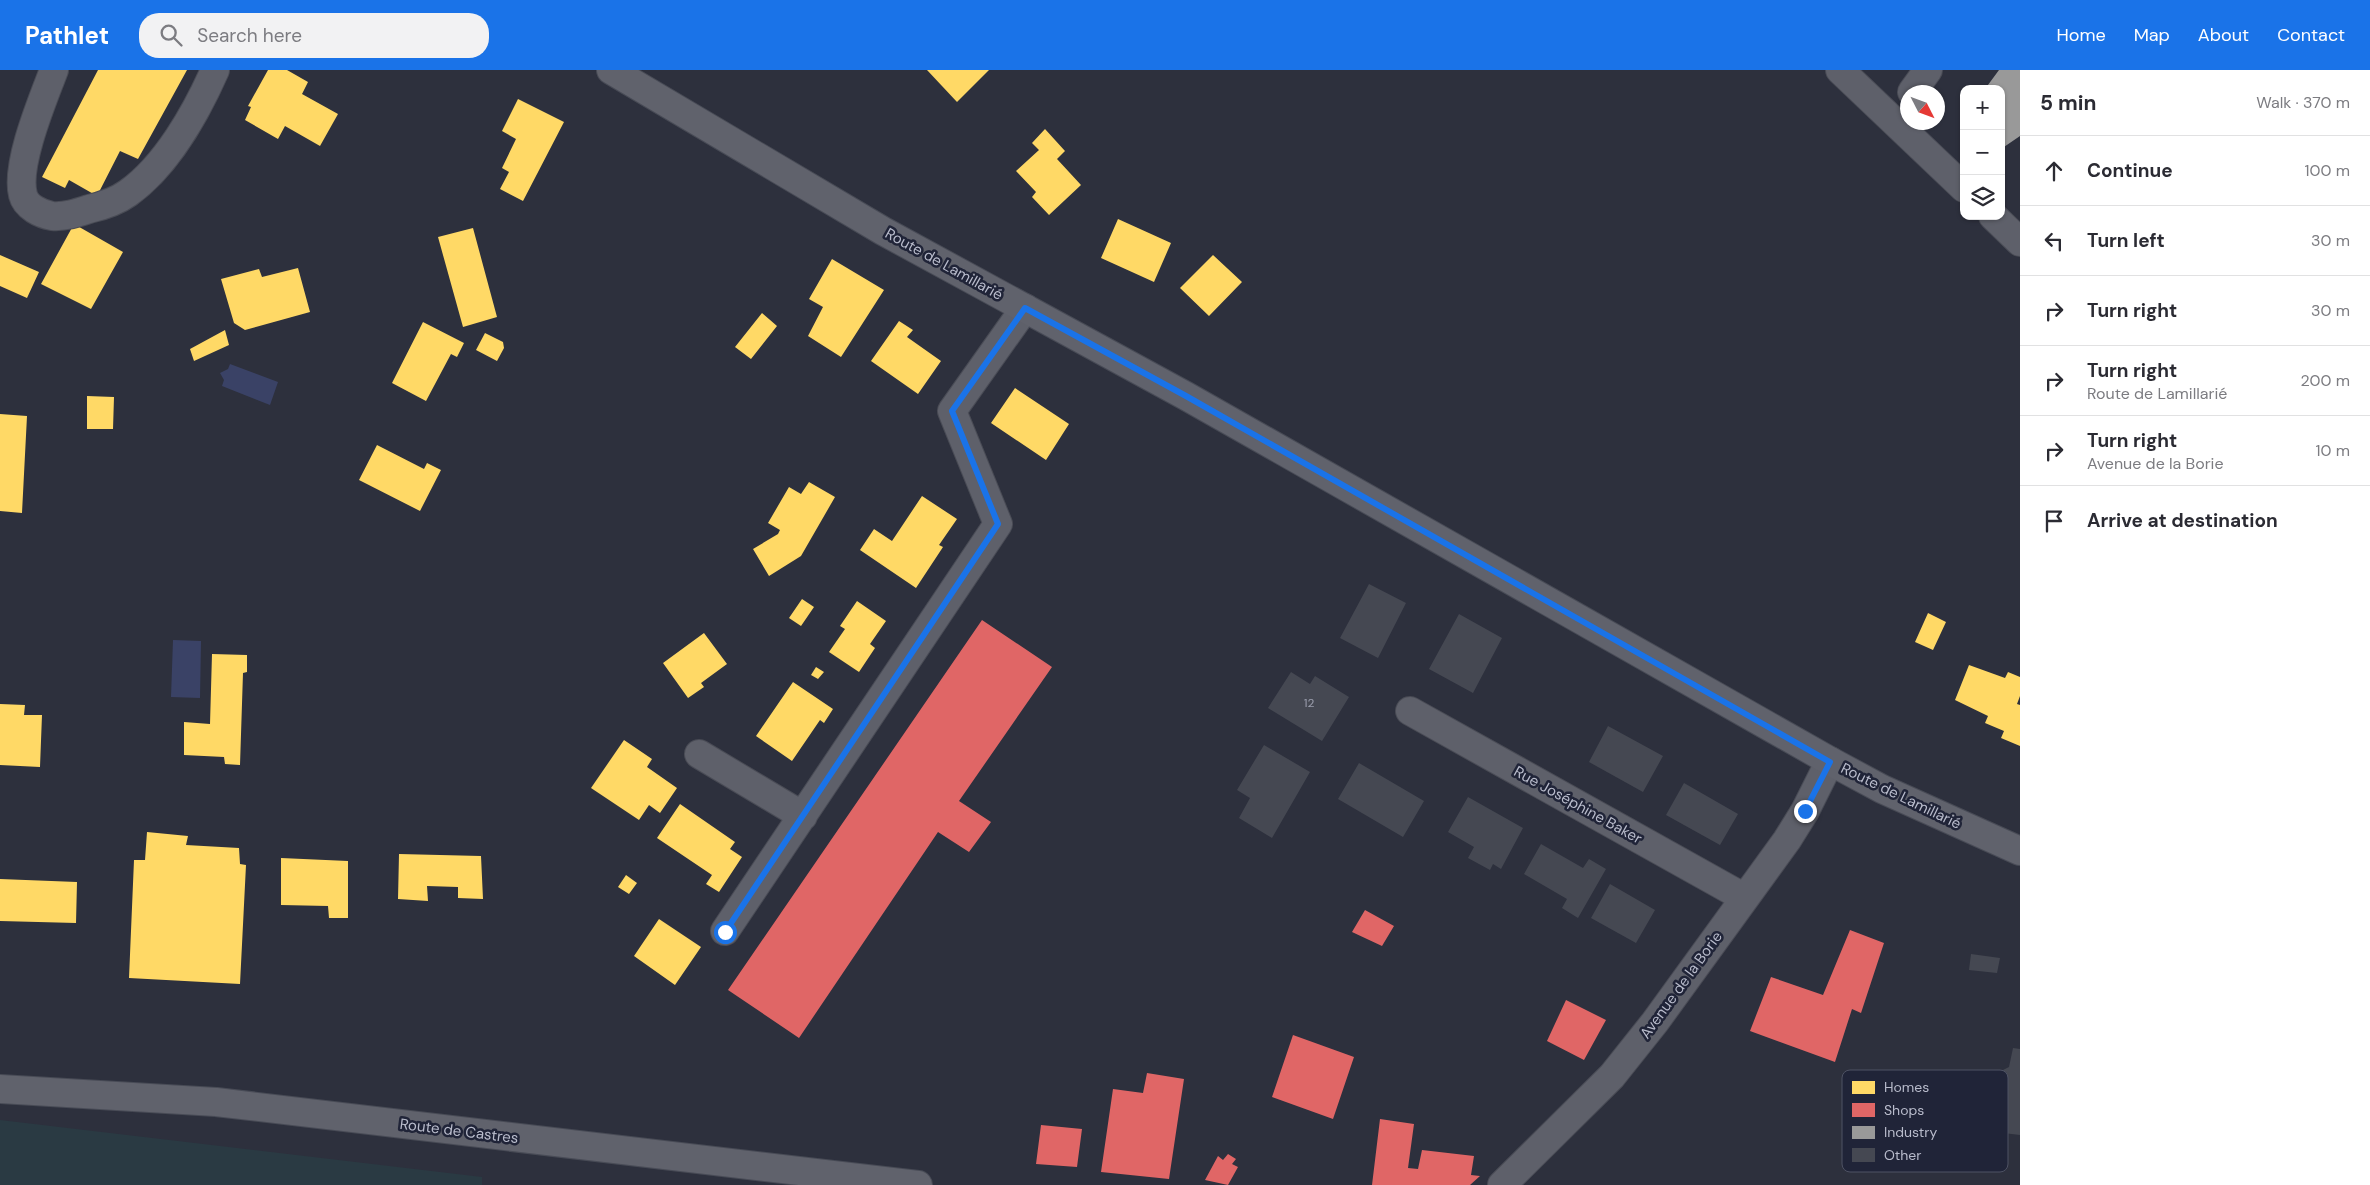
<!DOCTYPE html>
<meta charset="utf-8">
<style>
:root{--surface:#fff;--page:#f2f2f3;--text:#2b2b33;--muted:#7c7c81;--line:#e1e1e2;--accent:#1a73e8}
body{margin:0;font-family:"DM Sans",sans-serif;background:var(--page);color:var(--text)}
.controls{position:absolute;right:15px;top:15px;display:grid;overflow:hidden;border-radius:10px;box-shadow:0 1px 4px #0004}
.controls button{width:45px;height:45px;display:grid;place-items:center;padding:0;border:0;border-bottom:1px solid var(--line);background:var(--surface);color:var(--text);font:25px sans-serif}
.compass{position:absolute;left:1900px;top:15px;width:45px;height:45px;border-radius:50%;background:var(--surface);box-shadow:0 1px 4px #0004;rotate:132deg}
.stop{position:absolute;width:15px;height:15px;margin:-11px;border:4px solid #1a73e8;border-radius:50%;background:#fff}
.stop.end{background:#1a73e8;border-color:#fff;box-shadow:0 1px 5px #0008}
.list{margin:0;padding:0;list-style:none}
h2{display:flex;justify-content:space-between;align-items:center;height:65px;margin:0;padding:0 20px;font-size:21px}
h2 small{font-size:16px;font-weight:400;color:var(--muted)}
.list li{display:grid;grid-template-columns:32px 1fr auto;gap:15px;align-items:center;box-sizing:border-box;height:70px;padding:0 20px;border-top:1px solid var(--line)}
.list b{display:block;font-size:19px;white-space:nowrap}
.list p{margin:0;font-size:16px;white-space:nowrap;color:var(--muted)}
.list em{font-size:16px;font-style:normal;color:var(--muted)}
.icon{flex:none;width:28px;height:28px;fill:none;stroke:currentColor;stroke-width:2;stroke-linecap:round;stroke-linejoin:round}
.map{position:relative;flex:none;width:2020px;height:1115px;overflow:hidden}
header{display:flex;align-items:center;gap:30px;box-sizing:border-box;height:70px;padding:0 25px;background:var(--accent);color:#fff}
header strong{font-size:24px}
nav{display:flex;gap:28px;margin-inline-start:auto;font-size:18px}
.search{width:350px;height:45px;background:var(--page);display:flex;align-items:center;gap:12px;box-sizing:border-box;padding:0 18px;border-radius:20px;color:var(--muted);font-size:19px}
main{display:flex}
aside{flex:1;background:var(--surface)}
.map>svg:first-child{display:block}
.green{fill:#2a3a43}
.water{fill:#3a4266}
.homes{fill:#ffd966}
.shops{fill:#e06666}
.industry{fill:#999}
.building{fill:#454852}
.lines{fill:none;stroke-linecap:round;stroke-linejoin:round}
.minor-casing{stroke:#4a4c56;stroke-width:30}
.major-casing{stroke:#484b56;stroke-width:30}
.minor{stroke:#5e606a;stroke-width:28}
.major{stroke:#60626c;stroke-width:28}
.route{stroke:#1a73e8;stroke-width:6}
.labels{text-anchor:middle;stroke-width:5;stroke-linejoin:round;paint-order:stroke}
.number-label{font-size:12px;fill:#9c9fae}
.street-label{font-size:15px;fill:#b9bccc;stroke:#202438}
.key{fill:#202438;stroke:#4e5264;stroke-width:1}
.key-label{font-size:14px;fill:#b9bccc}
</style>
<header>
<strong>Pathlet</strong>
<div class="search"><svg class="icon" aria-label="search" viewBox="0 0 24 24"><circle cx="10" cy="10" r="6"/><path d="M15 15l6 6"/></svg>Search here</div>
<nav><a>Home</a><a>Map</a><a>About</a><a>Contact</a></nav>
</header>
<main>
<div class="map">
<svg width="2020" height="1115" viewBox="0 0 2020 1115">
<rect width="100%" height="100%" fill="#2d303d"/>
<path class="green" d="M0,1050L482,1107V1115H0Z"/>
<path class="water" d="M230,294L278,312L270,335L222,316L224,310L220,303L228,299Z
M173,570L201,571L200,628L171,627Z"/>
<path class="homes" d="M98,0H187L138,89L120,81L97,126L69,110L65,118L42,107Z
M268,0H287L308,12L302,24L338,44L320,76L285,56L278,69L245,50L251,37L248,36Z
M927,0H989L957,32Z
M518,29L564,52L523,131L500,119L509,102L502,98L516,69L502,61Z
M1045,59L1065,81L1057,89L1081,115L1049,145L1032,127L1036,122L1016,101L1039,80L1032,73Z
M1118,149L1171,173L1154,212L1101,188Z
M74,154L123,182L91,239L41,214Z
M473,158L497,247L463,257L438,167Z
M0,185L39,202L27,228L0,216Z
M1213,185L1242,212L1209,246L1180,218Z
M832,189L884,220L841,287L808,266L823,237L809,229Z
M298,198L310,242L245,260L234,253L221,209L259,199L262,207Z
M762,243L777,256L751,289L735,277Z
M899,251L913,260L907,267L941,291L918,324L871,291Z
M423,252L464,273L457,287L451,284L426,331L392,313Z
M225,260L229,275L194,291L190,279Z
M485,263L503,272L504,278L497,291L476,280Z
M1015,318L1069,354L1046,390L991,353Z
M87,326L114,327L113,359H87Z
M0,344L27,346L22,443L0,441Z
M377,375L424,399L427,393L441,400L420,441L359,410Z
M809,412L835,427L801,486L769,506L753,479L778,464L780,460L768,453L789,417L801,424Z
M922,426L957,449L939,475L943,477L916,518L860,480L874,459L892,471Z
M802,529L814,537L801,556L789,548Z
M857,531L886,551L870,574L875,578L859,602L829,582L845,559L840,556Z
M1928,543L1946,552L1933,580L1915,572Z
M704,563L727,594L701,613L704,617L688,628L663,593Z
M212,584L247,585V602L243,603L240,695L225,694L224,687L184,685V652L210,654Z
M1969,595L2005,608L2008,602L2020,607V626L2017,634L2020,635V676L2001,668L2004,661L1985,653L1988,646L1955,630Z
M816,597L824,602L818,609L811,605Z
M793,612L833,639L824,653L820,650L792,691L756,666Z
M0,634L25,635L24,645H42L40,697L0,695Z
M624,670L652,689L647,697L677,718L660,743L649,735L639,750L591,718Z
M680,734L735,772L730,779L742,787L719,822L706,814L712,805L657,768Z
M147,762L188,766L186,775L239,778L240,794L246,795L240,914L129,908L134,790H145Z
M399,784L481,786L483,829L458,828V817L427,816L428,831L398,829Z
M281,788L348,791V848H329L328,836L281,835Z
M626,805L637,813L629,824L618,817Z
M0,809L77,812L76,853L0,851Z
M659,849L701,877L675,915L634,886Z"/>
<path class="shops" d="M982,550L1052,597L959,731L991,752L969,782L938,762L799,968L728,920Z
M1365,840L1394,856L1382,876L1352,862Z
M1850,860L1884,873L1861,943L1852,939L1835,992L1750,961L1771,907L1823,925Z
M1566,930L1606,950L1584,990L1547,971Z
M1293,965L1354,987L1333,1049L1272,1027Z
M1147,1003L1184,1009L1169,1109L1101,1102L1113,1019L1143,1023Z
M1380,1049L1414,1054L1408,1098L1418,1099L1422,1080L1474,1086L1471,1105L1480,1106L1470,1115H1372Z
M1041,1055L1082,1059L1077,1097L1036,1094Z
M1228,1084L1236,1089L1232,1094L1238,1097L1228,1115L1205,1110L1218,1086L1223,1090Z"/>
<path class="industry" d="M1999,0H2020V66L2001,79V19H1985Z"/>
<path class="building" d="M1369,514L1406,533L1378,588L1340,568Z
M1459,544L1502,568L1473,623L1429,599Z
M1291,602L1310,614L1315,606L1349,627L1322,671L1268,638Z
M1608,656L1663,686L1643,722L1589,692Z
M1264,675L1310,702L1272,768L1239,748L1250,728L1237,720Z
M1359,693L1424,731L1403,767L1338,729Z
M1684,713L1738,744L1720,775L1666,745Z
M1468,727L1523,758L1501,799L1493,794L1490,800L1468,788L1474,777L1448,762Z
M1541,774L1583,798L1589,789L1606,799L1578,848L1562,838L1567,829L1524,804Z
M1610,814L1655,840L1636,873L1591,848Z
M1971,884L2000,888L1997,903L1969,900Z
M2013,978L2020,979V1065L1937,1055L1944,1006L1995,1012V1004L2009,997Z"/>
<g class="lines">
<g class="minor-casing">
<path id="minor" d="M54,0C43,29 15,95 23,125C26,137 41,144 52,146C65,147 77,143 89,139C102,136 117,131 128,123C166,96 196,43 215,0
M1840,0L1964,118
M1912,22L1928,0
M1993,146L2020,172
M1410,641L1745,828
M699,684L803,746
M725,861L998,454L952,341L1025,238
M1502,1115L1612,1006L1655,952L1787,770L1805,741L1830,691"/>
</g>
<g class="major-casing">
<path id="major" d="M611,0L883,161L1186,326L1830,691L1882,719L2020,781
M0,1019L216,1032L918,1115"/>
</g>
<use href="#minor" class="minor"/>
<use href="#major" class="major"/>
</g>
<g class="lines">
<path class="route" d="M725,862L998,454L952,341L1025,238L1186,326L1830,692L1805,741"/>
</g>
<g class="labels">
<g class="number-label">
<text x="1309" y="637">12</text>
</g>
<g class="street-label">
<text transform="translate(944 194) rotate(29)" y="5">Route de Lamillarié</text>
<text transform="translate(1901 726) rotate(26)" y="5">Route de Lamillarié</text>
<text transform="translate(1578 735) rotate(29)" y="5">Rue Joséphine Baker</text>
<text transform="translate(1681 915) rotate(-54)" y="5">Avenue de la Borie</text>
<text transform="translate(459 1061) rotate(7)" y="5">Route de Castres</text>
</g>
</g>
<rect x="1842" y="1000" width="166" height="102" rx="8" class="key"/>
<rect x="1852" y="1011" width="23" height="13" fill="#ffd966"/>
<rect x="1852" y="1033" width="23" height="14" fill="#e06666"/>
<rect x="1852" y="1056" width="23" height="13" fill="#999"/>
<rect x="1852" y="1078" width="23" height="14" fill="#454852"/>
<g class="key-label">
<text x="1884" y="1022">Homes</text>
<text x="1884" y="1045">Shops</text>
<text x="1884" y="1067">Industry</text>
<text x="1884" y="1090">Other</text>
</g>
</svg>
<div class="controls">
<button>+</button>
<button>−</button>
<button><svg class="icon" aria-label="layers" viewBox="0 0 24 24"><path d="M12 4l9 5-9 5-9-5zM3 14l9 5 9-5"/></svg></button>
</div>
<svg class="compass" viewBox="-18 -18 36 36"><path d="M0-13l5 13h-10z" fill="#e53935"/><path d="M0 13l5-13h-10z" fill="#7c7c81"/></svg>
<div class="stop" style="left:725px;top:862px"></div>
<div class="stop end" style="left:1805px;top:741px"></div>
</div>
<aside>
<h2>5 min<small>Walk · 370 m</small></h2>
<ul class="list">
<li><svg class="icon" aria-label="ahead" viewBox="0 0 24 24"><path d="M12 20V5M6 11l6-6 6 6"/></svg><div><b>Continue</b></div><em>100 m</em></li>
<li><svg class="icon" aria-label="left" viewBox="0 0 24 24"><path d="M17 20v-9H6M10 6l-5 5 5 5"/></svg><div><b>Turn left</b></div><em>30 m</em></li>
<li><svg class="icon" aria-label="right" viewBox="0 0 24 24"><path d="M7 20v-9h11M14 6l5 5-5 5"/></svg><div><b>Turn right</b></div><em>30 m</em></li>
<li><svg class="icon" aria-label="right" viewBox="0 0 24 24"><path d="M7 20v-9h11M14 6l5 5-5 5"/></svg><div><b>Turn right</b><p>Route de Lamillarié</p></div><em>200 m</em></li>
<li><svg class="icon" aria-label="right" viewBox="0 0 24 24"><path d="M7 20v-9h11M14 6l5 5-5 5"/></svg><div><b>Turn right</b><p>Avenue de la Borie</p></div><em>10 m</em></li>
<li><svg class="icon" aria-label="arrive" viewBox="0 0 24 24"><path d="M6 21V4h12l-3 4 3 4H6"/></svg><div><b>Arrive at destination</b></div></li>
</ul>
</aside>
</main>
